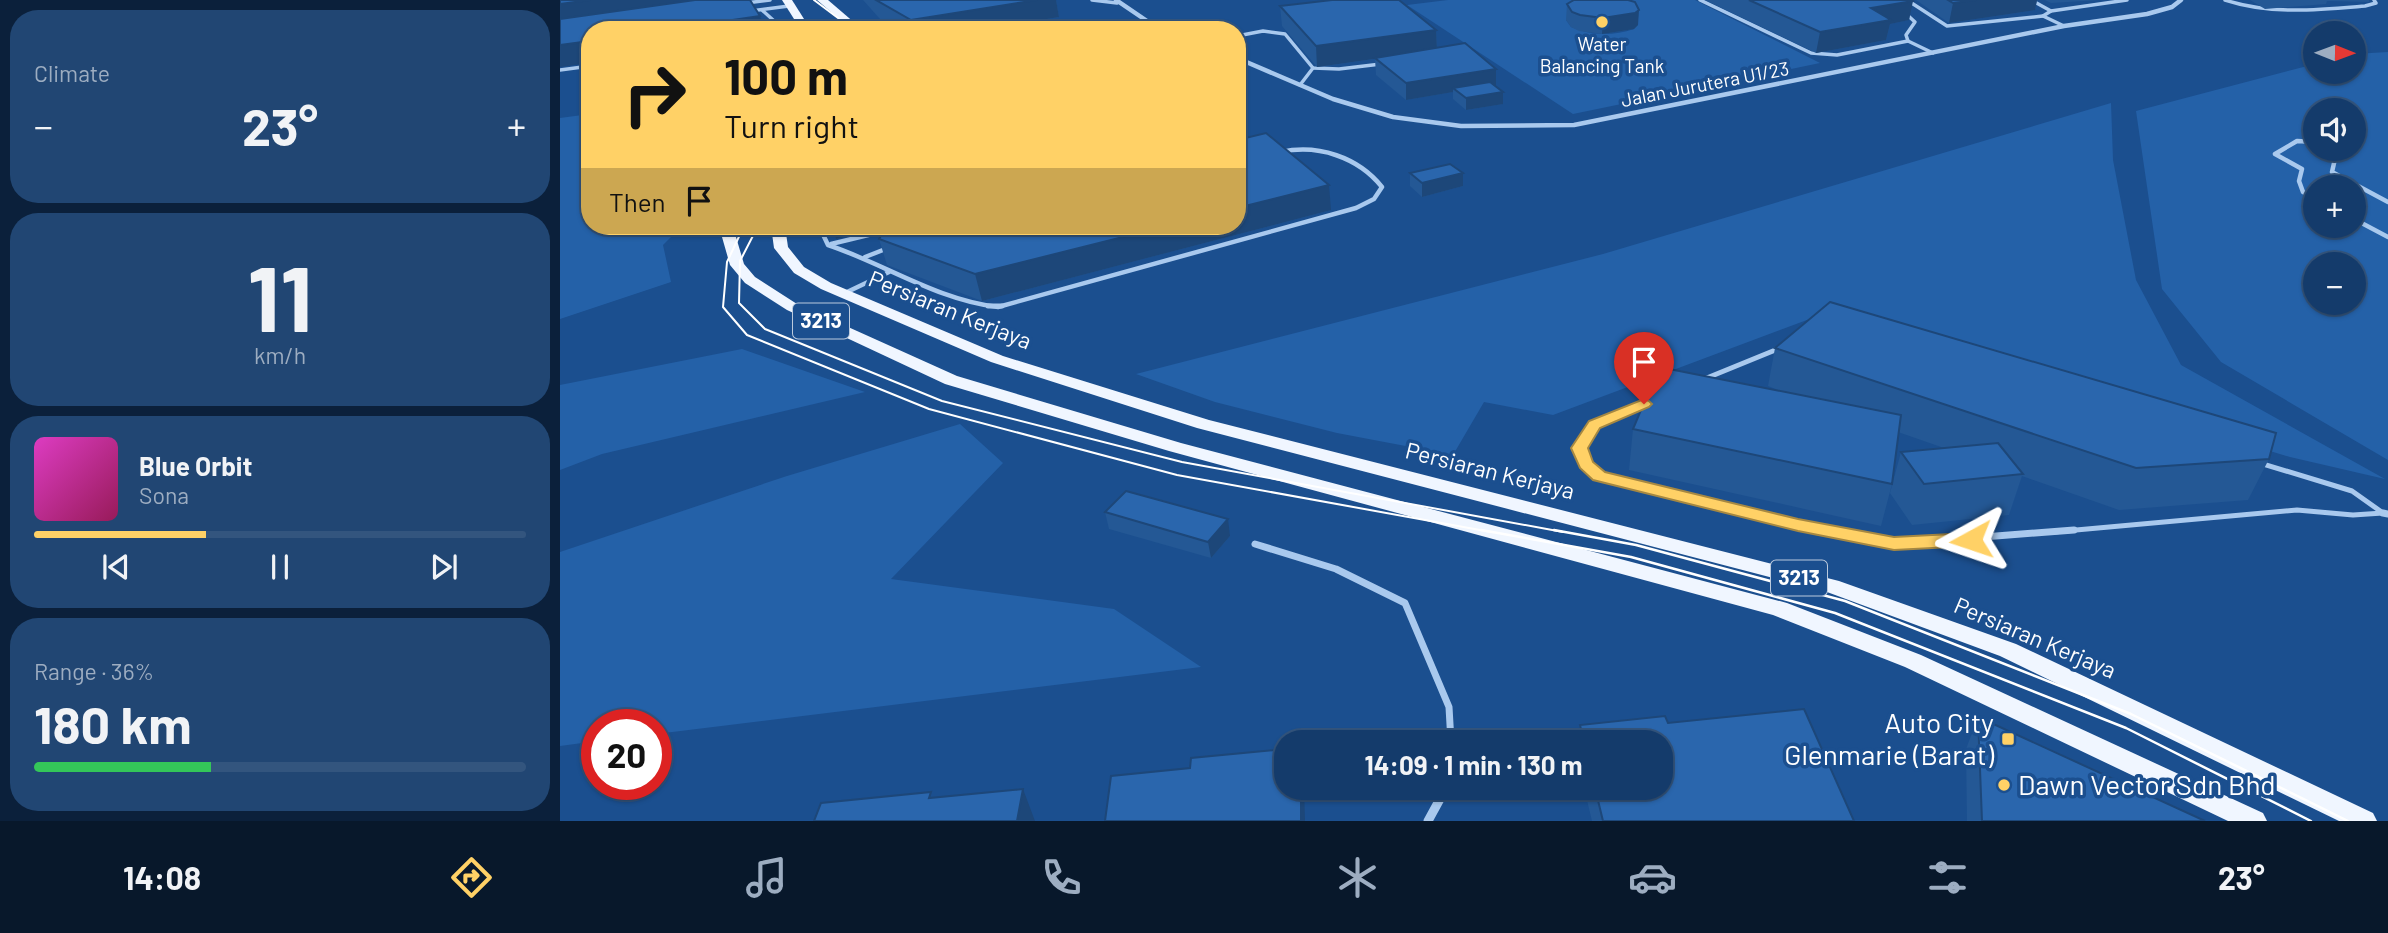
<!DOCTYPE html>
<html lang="en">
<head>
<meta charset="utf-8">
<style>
  body { margin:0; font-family:Barlow,sans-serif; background:#214673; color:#f1f3f6; height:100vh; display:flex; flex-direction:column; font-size:26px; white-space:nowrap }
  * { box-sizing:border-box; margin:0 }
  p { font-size:23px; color:#9dadc1 }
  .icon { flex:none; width:38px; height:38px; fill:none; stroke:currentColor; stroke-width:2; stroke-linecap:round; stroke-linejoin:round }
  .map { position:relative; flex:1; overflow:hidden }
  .drawer { display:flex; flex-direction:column; gap:10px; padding:10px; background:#0b203b; width:560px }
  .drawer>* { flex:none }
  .hud { position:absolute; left:21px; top:21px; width:665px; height:214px; border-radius:28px; box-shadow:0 2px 5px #0004,0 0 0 2px #33557e; background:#ffd166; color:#111; overflow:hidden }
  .needle { width:46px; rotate:91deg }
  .buttons { position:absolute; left:1743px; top:21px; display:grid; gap:14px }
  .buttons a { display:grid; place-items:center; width:63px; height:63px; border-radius:50%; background:#143b6b; box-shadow:0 2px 5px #0004,0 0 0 2px #33557e; font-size:35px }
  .speed { position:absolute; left:21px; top:709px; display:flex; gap:14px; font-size:35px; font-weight:700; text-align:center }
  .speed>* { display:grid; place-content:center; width:91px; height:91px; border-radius:50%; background:#143b6b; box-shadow:0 2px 5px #0004,0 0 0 2px #33557e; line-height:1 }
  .speed .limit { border:10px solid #d22; background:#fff; color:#111 }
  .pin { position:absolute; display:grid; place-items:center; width:60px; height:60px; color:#fff; margin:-72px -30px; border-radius:50% 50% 50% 0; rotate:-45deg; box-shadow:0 0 7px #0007 }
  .pin .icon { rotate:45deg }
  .me { position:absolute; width:77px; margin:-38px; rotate:265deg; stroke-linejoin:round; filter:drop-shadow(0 0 5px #0008) }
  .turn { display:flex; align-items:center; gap:24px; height:147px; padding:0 28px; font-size:32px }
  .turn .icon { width:91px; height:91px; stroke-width:2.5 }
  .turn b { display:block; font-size:49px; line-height:60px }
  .then { display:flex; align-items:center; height:66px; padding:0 28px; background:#0003; gap:14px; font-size:26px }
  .big { font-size:52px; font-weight:700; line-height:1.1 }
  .drawer .card { flex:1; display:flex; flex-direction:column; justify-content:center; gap:10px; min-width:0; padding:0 24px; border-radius:28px; background:#214673 }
  .drawer .dial { align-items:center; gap:0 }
  .dial b { font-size:91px; line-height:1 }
  .song { display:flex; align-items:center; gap:21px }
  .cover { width:84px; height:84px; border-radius:10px; background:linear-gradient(135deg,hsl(310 70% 55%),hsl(330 70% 35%)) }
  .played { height:7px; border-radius:4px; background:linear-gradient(90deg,#ffd166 35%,#33557e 35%) }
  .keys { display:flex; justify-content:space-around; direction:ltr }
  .heat { display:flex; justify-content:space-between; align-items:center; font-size:38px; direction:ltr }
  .charge { height:10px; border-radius:5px; background:linear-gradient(90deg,#34c759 36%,#33557e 0) }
  .trip { position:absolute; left:714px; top:730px; width:399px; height:70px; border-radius:28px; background:#143b6b; box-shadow:0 2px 5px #0004,0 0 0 2px #33557e; font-weight:700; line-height:70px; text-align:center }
  .tab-bar { display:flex; height:112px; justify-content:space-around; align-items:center; background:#08182b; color:#9dadc1 }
  .tab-bar .icon { width:49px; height:49px }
  .tab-bar .selected { color:#ffd166 }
  .tab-bar b { font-size:32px; color:#f1f3f6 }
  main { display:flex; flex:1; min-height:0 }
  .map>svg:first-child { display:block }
  .green { fill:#2461a8; fill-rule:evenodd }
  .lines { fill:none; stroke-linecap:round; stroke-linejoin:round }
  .lane-far3 { stroke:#a9c9ee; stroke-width:3.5 }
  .lane-far2 { stroke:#a9c9ee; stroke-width:4.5 }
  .lane-far1 { stroke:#a9c9ee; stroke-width:5 }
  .lane { stroke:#a9c9ee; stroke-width:7 }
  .street-far2 { stroke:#a9c9ee; stroke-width:4.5 }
  .street-far1 { stroke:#a9c9ee; stroke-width:7 }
  .street { stroke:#a9c9ee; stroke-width:9 }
  .primary { fill:#f0f6ff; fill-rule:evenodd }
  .tram-far1 { stroke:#fff; stroke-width:2 }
  .tram { stroke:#fff; stroke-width:2.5 }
  .wall { fill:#245895 }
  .shaded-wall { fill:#1d4779 }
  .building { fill:#2a66ad; stroke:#1d4779; stroke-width:2 }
  .route { fill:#ffd166; stroke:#a68842; stroke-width:2 }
  .poi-dot { fill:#ffd166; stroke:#1b4f8f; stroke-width:2.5 }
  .labels { text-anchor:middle; stroke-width:7; stroke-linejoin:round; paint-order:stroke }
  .far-poi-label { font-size:19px; fill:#fff; stroke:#1b4f8f }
  .far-street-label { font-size:19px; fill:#fff; stroke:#1b4f8f }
  .shield { fill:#1b4f8f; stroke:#bbcadd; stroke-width:2 }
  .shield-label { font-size:21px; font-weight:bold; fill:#fff }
  .street-label { font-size:23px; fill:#fff; stroke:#1b4f8f }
  .near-poi-label { font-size:28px; fill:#fff; stroke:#1b4f8f; text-anchor:end }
</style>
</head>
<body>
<main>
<section class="drawer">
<div class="card"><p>Climate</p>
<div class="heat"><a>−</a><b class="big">23°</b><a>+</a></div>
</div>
<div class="card dial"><b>11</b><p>km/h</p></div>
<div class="card">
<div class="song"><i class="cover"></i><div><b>Blue Orbit</b><p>Sona</p></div></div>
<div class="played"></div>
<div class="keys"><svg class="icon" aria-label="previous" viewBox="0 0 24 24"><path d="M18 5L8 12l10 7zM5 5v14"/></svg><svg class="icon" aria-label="pause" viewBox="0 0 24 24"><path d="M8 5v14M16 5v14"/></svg><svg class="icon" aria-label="next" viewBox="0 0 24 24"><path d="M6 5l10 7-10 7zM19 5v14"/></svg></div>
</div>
<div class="card"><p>Range · 36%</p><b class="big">180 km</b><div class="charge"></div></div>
</section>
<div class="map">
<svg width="1828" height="821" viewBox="0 0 1828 821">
  <rect width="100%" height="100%" fill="#1b4f8f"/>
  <g class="green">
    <path d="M888,0h247l125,63 -247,51 -166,-109zM1006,20l68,9c-21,7 -43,7 -63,-2z"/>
    <path d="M1828,52v408l-167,-98 -59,-73 -26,-178 179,-47v8h39v-18zM1755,110h39v39h-39zM1755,187h39v39h-39zM1755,264h39v39h-39z"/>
    <path d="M1551,103l2,57 23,120 45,85 204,114 -95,-22 -467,-143 -270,101 -69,-13 -31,53 -116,-22 -122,-31 -79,-28 467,-120z"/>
    <path d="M30,114v112h92l-19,19 8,37 -111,37v-201z"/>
    <path d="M182,349l123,43 -263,62 -42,16v-85z"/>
    <path d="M400,424l43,39 -112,116 223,30 87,58 -545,67v-10h-59v17l-37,5v-194l227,-76z"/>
  </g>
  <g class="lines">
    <g class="lane-far3">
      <path d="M532,0l25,3"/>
      <path d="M1140,0l111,53 26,2 71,-14"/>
      <path d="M1347,0l40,26 96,-10"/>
      <path d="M1471,0l20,11"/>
      <path d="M1665,0c46,15 92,10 140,6l11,-3 -2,-3"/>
      <path d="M186,3l24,-3"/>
      <path d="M202,10l22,20"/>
      <path d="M191,11l38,-5"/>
      <path d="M1344,12l11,10 -9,13 2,6 25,12"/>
      <path d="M1504,26l-21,-10 8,-5 76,-11"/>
      <path d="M677,36l26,-5 22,3 28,34 26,1 42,-5"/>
      <path d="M0,70l30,-4"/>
      <path d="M740,85l13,-17"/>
    </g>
    <g class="lane-far2">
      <path d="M1755,142l-18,-1 -22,13 27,15 -3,12 4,11 12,6"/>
      <path d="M1775,149l2,1 -5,22 56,30"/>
      <path d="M1794,219l34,18"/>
      <path d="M259,226l9,19c57,19 109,55 170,62l358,-99 18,-9 8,-12c-24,-30 -64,-43 -101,-35"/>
      <path d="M271,244l58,-14"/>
      <path d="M305,257l23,-9"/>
      <path d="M285,293l44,-21"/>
    </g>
    <g class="lane-far1">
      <path d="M428,306h14"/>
      <path d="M1272,532l-232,-56 -15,-12 -5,-16 14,-24 223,-91 11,-1 524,159 31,22 -30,2 -56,-5 -243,22"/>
    </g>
    <g class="lane">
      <path d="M1263,530l71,14 180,-14"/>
      <path d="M695,544l81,25 69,34 44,104 2,35"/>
    </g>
    <g class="street-far2">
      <path d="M556,0l31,21 21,9"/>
      <path d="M677,58l96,41 60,18 68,9 113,-1 490,-99 83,-12 25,-7 9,-7"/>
    </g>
    <path class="street-far1" d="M1823,513l5,1"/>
    <path class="street" d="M868,821l18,-33"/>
    <g class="primary">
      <path d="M222,0h10l19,30h-10z"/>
      <path d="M257,0h11l35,30h-11z"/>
      <path d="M167,226h14l-5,11 8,27 11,13 42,27 160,72 224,67 606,160 134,52 342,158 4,8h-39l-323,-154 -132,-52 -604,-164 -224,-67 -158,-74 -42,-27 -15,-18 -8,-28z"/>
      <path d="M211,226h14l3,21 16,20 27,16 172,73 206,64 630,161 177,63 357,169 4,8h-38l-339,-165 -173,-64 -630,-164 -206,-66 -170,-73 -27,-16 -20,-25z"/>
    </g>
    <g class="tram-far1">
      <path d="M254,0l40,30"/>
      <path d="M184,226l-17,36 -4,45 24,28 182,74 248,66 314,57"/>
      <path d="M198,226l-18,35 -1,42 26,26 177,72 240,61 381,70"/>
    </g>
    <g class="tram">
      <path d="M921,530l150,27 204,56 291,115 185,93"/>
      <path d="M994,530l82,15 209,56 286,113 217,107"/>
    </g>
  </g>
  <g class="wall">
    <path d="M303,0h193l3,17 -79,13h-81l-19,-11z"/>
    <path d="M1145,0h207l-3,20 -19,4 -4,16 -70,13z"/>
    <path d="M1356,0h121l-2,10 -86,13z"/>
    <path d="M1485,0h56l-50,3z"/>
    <path d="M1690,0h119v2l-42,-1 -1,3 -61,5z"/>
    <path d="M1007,4l71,21 -4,4 -32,5 -23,-3 -8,-4 -5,-7z"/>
    <path d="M720,6l156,24 1,18 59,21v17h-1l8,18 -37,6 -13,-11v-7l-47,8 -30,-25 -1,-16 -58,8 -35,-41z"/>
    <path d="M850,173h53v13l-41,11 -12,-11z"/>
    <path d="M771,210l-349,91 -95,-36 -8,-26 8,-12 -51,12 -5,-13h406z"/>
    <path d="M1215,348l494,111 -21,41 -129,10 -97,-34 -13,39 -97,10 -22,-32 11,-41 43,-4 -46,-16 -6,52 -11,42 -252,-56 4,-41 150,-37 -15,-6z"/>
    <path d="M545,512l125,24 -19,22 -102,-29z"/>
    <path d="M1418,717l227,104h-238l-1,-72z"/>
    <path d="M1108,723l186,98h-262l-8,-33h77v-46h-83l2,-17z"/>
  </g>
  <g class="shaded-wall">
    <path d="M30,0h133l-163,25v-21z"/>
    <path d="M477,0h19l3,17 -79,13h-66l-3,-10z"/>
    <path d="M1416,0h61l-2,10 -86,13 4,-20z"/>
    <path d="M1353,1l-4,19 -19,4 -4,16 -70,13 4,-21 51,-24z"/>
    <path d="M1079,10l-1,15 -4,4 -32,5 1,-16z"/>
    <path d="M200,16l5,14h-101z"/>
    <path d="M876,30l1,20 -120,17 -1,-21z"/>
    <path d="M30,41v22l-30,4v-22z"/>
    <path d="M936,69v17l-38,6 -5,-4v4l-47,8v-17z"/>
    <path d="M943,92v12l-37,6v-12z"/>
    <path d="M903,173v13l-41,11v-14z"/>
    <path d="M769,185l2,25 -349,91 -7,-27 192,-48h70v-18z"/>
    <path d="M272,226h59l-55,13z"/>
    <path d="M668,519l2,17 -19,22 -3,-16z"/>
    <path d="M741,788h3l1,33h-4z"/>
    <path d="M463,789l12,32h-18z"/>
  </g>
  <g class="building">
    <path d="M0,0h30l-30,4z"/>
    <path d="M135,0h55l10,16 -96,14h-74v11l-30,4v-26z"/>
    <path d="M316,0h161l-126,20z"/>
    <path d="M772,0h67l37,30 -120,16 -36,-40z"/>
    <path d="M1014,0h54l7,2 4,8 -4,3 -32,5 -23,-3 -8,-3 -5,-8z"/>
    <path d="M1189,0h163l1,1 -42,7 20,12 -71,12z"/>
    <path d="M1388,0h28l-23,3z"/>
    <path d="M905,43l31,26 -90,14 -31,-25z"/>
    <path d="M930,82l13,10 -37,6 -13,-10z"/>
    <path d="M706,133l63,52 -92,23v-68z"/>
    <path d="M890,164l13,9 -41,10 -12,-10z"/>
    <path d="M327,226h280l-192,48 -96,-35z"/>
    <path d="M1270,302l446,131 -7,26 -133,9 -361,-120z"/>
    <path d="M1099,367l242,48 -9,69 -259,-55z"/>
    <path d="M1438,443l25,31 -99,10 -23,-32z"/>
    <path d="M566,491l102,28 -20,23 -103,-30z"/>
    <path d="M1244,709l50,112h-251l-8,-33h66v-46h-77l-4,-17 85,-9 3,7z"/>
    <path d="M1418,717l227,104h-223z"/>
    <path d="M726,749v39h15v33h-196l6,-45 79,-8 1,-10z"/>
    <path d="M463,789l-6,32h-203l7,-18 110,-11 -2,6z"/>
  </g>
  <path class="route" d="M1084,399l5,2 3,3 -3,3 -49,21 -12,20 5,14 12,10 193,47 96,18 77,-4 6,2 3,5 -3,4 -6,2 -77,4 -96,-19 -205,-51 -13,-12 -9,-20 18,-27z"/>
  <g class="poi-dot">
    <circle cx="1042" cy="22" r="7"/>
    <rect x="1441" y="732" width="14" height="14" rx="3.5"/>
    <circle cx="1444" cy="785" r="7"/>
  </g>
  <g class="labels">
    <g class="far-poi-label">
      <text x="1042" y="51">Water<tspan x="1042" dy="22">Balancing Tank</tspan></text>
    </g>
    <g class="far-street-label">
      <text transform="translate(1145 84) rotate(-11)" y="7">Jalan Jurutera U1/23</text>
    </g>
    <g class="shield">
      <rect x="233" y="303.5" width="56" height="35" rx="5"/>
      <rect x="1211" y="560.5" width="56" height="35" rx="5"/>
    </g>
    <g class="shield-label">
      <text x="261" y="328">3213</text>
      <text x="1239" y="585">3213</text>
    </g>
    <g class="street-label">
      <text transform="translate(390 310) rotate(22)" y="8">Persiaran Kerjaya</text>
      <text transform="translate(930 471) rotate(14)" y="8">Persiaran Kerjaya</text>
      <text transform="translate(1475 638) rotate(23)" y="8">Persiaran Kerjaya</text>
    </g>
    <g class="near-poi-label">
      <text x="1434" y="733">Auto City<tspan x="1434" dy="32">Glenmarie (Barat)</tspan></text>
      <text x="1458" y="795" text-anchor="start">Dawn Vector Sdn Bhd</text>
    </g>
  </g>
</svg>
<div class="buttons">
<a><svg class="needle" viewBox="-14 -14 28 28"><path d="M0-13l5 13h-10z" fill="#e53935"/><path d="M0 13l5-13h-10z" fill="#9dadc1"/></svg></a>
<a><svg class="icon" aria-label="sound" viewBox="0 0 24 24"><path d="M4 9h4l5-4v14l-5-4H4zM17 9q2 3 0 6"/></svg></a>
<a>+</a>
<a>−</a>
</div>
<div class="speed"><div class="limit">20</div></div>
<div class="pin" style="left:1084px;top:404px;background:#d93025"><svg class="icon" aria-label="arrive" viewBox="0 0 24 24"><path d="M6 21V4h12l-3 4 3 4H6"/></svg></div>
<svg class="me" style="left:1411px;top:540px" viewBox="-20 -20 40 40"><path d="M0-17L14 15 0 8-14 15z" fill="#ffd166" stroke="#fff" stroke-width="4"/></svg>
<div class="trip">14:09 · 1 min · 130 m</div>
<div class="hud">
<div class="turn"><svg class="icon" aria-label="right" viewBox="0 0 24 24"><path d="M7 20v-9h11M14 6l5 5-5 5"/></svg><div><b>100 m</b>Turn right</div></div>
<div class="then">Then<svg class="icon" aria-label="arrive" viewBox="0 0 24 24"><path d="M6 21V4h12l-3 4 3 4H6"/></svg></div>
</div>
</div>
</main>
<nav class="tab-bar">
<b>14:08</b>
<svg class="icon selected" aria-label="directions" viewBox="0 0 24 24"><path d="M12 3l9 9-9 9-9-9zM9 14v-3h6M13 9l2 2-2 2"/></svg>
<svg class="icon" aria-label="music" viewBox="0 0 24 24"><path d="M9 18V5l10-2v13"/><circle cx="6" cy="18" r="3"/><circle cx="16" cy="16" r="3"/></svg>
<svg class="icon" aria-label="phone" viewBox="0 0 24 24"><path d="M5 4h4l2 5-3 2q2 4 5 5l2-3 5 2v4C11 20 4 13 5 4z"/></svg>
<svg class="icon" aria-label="climate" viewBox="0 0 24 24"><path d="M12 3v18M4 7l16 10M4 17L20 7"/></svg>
<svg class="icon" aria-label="car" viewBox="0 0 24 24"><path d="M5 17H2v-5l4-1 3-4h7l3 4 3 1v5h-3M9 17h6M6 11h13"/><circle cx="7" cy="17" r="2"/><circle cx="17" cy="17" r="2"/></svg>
<svg class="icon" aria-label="filters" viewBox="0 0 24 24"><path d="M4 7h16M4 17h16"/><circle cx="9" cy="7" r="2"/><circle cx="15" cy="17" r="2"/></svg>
<b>23°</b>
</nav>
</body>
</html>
